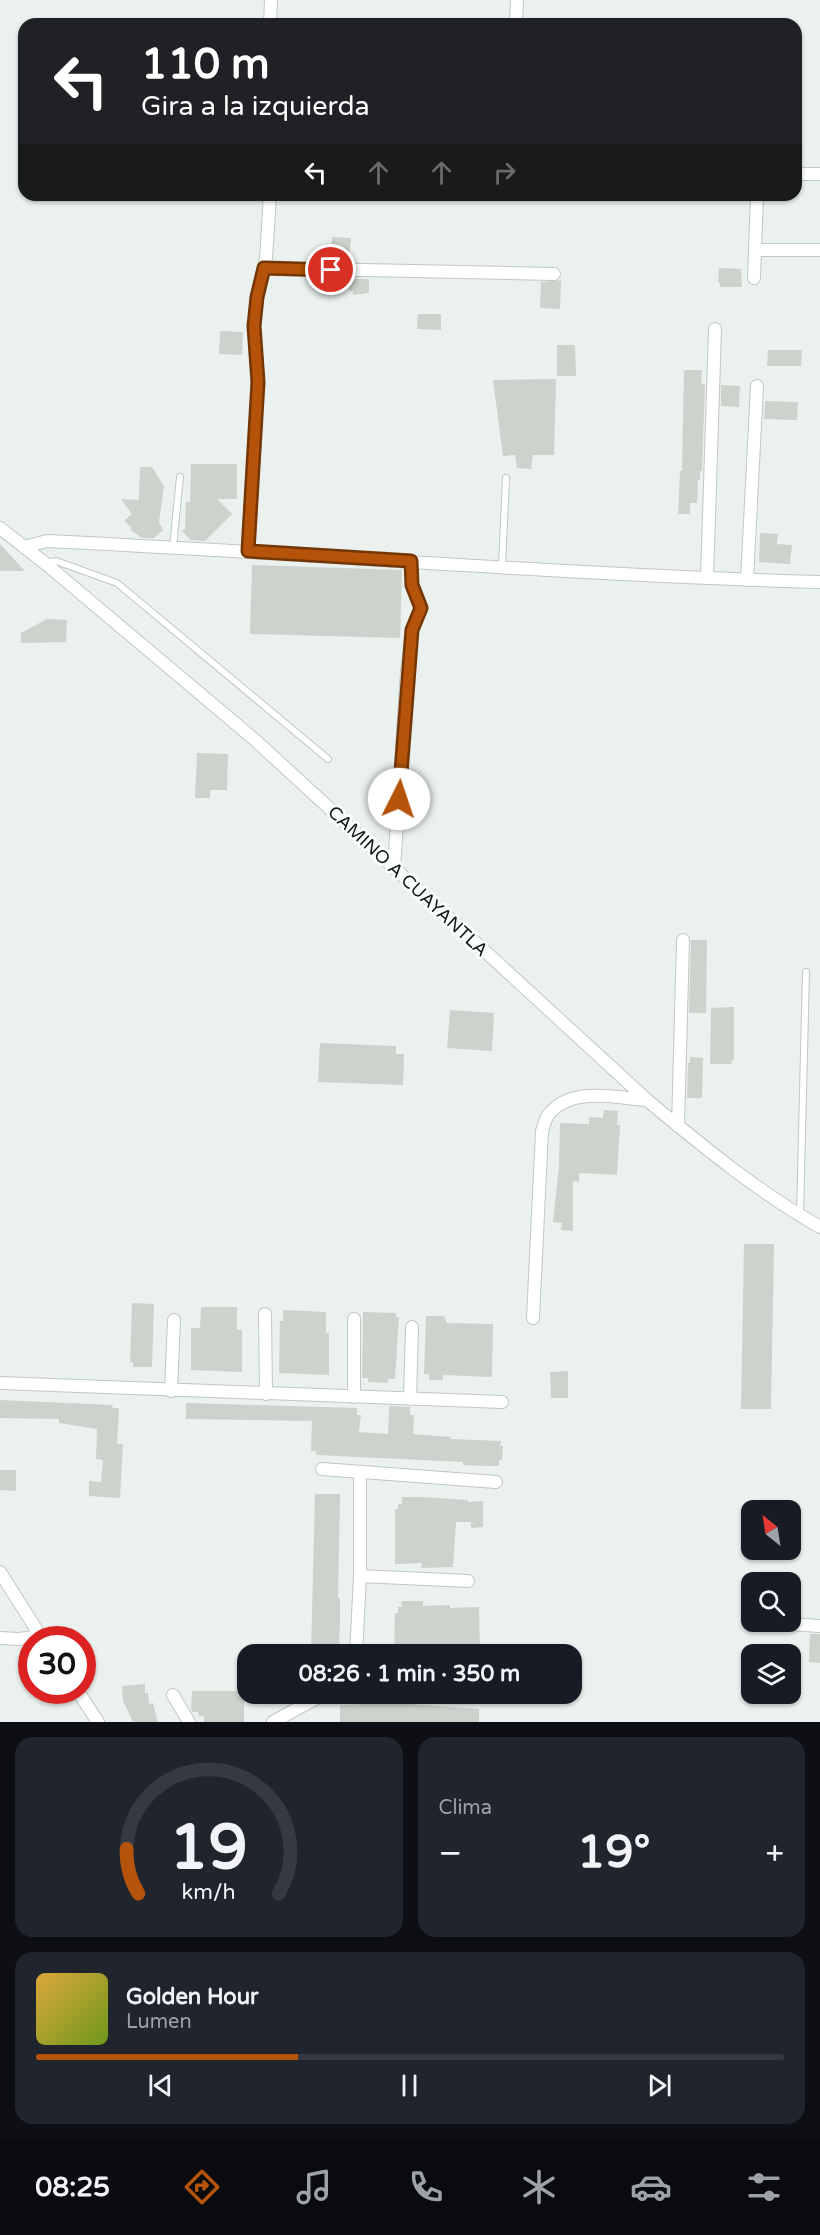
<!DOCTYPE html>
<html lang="es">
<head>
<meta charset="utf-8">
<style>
  body { margin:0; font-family:"Varela Round",sans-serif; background:#20242c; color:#f1f3f6; height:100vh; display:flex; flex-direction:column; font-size:22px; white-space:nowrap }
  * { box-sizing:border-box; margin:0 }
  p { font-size:20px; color:#9ea1a6 }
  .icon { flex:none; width:33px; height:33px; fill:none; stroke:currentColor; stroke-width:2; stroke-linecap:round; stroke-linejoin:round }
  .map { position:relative; height:1722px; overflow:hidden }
  .sheet { display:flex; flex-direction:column; gap:15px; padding:15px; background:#0d0f14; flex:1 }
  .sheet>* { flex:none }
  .guide { position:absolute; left:18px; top:18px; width:784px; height:183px; border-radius:18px; box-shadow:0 2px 4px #0004; background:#202124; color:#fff; overflow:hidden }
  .needle { width:39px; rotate:330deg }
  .fabs { position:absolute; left:741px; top:1500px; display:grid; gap:12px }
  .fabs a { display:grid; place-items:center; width:60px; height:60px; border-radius:12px; background:#171b24; box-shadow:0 2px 4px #0004; font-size:30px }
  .speed { position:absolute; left:18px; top:1626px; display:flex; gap:12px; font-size:30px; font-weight:700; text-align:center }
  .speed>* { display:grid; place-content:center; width:78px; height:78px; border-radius:50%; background:#171b24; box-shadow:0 2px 4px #0004; line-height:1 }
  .speed .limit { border:9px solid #d22; background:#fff; color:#111 }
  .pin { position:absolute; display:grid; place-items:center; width:51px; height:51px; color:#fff; margin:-26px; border:3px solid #fff; border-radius:50%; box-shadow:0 2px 6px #0007 }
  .me { position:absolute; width:66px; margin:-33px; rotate:4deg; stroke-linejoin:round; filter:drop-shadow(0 0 4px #0008) }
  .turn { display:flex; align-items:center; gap:21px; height:126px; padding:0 24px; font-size:27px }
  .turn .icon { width:78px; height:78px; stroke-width:2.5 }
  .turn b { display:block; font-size:42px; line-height:51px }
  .lanes { display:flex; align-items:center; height:57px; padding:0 24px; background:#0003; justify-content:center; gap:30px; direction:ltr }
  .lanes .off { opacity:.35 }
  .big { font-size:45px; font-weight:800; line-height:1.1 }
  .sheet .card { flex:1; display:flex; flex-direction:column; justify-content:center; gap:9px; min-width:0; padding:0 21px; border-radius:18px; background:#20242c }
  .sheet .dial { align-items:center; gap:0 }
  .dial svg { height:156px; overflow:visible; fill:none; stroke:#363941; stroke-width:7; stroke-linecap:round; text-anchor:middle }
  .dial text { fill:#f1f3f6; stroke:none }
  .song { display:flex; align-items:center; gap:18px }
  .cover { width:72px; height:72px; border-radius:9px; background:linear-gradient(135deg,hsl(40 70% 55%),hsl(80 70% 35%)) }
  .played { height:6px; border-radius:3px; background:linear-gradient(90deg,#b45309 35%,#363941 35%) }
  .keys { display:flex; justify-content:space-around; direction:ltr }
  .heat { display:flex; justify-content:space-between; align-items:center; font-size:33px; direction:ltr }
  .sheet .tiles { flex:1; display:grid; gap:15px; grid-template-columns:1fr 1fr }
  .card:last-child { grid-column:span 2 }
  .trip { position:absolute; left:237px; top:1644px; width:345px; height:60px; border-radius:18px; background:#171b24; box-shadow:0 2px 4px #0004; font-weight:800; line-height:60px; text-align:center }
  .menu { display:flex; height:96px; justify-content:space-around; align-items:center; background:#090b0e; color:#9ea1a6 }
  .menu .icon { width:42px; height:42px }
  .menu .selected { color:#b45309 }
  .menu b { font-size:27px; color:#f1f3f6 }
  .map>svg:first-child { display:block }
  .building { fill:#ced2cd }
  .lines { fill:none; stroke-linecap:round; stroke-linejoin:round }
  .lane-casing { stroke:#c0c7c5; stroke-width:8 }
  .street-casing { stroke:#c0c7c5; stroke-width:14 }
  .lane { stroke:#fff; stroke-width:6 }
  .street { stroke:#fff; stroke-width:12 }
  .route-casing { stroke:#753606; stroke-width:15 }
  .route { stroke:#b45309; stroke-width:10 }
  .labels { text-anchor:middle; stroke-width:6; stroke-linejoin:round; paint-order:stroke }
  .street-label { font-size:18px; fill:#131615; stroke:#f7fffc }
</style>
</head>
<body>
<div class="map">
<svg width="820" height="1722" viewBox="0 0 820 1722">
  <rect width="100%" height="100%" fill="#eaf1ef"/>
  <g class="building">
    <path d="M332,237l19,1 -2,24 -19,-1z"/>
    <path d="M719,268l22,1 1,18h-22v-4h-2z"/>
    <path d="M349,279h20v14l-16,2v-4h-4z"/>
    <path d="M561,280l-1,29 -20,-1 1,-26z"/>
    <path d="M418,314h23v16l-24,-1z"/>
    <path d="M220,331l23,1 -1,23 -23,-1z"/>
    <path d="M557,345h18l1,31h-19z"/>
    <path d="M768,350h34l-1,16h-34z"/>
    <path d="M684,370h18l-1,14h4l-3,87h-2v9h-2l-1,23h-7v11h-12l2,-43h2z"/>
    <path d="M556,379l-2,76h-21l-2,14 -14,-1 -2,-13 -12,1 -10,-76z"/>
    <path d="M721,385l19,1 -1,21 -18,-1z"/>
    <path d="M765,401l33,1 -1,18 -33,-1z"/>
    <path d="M191,464h46v35h-20l15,15 -27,27 -14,-1 -9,-9 3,-2 1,-27h4z"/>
    <path d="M140,467h12l12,19 -5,36 4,8 -9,8h-12l-11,-8v-3l-7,-6 8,-7 -11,-15 18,1z"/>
    <path d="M760,533l18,1 -1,10 15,1 -2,19 -31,-2z"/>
    <path d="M0,544l25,27h-25z"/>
    <path d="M252,565l150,5 -2,68 -150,-4z"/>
    <path d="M47,619l20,1 -1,22 -45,1v-10z"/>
    <path d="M197,753l31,1 -1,36h-17v8h-15z"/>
    <path d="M691,940h16l-1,73h-17z"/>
    <path d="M734,1007v53h-2v4h-22l1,-56z"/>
    <path d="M450,1010l44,3 -2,38 -45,-3z"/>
    <path d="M320,1043l76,3v8h8l-1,31 -85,-3z"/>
    <path d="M690,1057l13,1 -1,40h-15l1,-35h2z"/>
    <path d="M604,1110l14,1 -1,14h3l-3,50 -38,-2v9l-6,-1v50l-12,-1 1,-7 -9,-1 6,-57 1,-42 29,1v-7l14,1z"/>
    <path d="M744,1244h30l-3,165h-30z"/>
    <path d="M132,1303l22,1 -2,63h-19v-5h-3z"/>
    <path d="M201,1307h36v23h5v42l-51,-2v-42h9z"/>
    <path d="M283,1310l43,2v21h3v42l-50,-2 1,-52h3z"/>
    <path d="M363,1312l33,1v4h3l-4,62h-7v4l-20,-1v-4h-6z"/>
    <path d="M426,1316h18l3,7 46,1 -1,53 -49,-2v5h-14v-6h-5z"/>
    <path d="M568,1371v27h-17l-1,-26z"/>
    <path d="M0,1400l113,5 -1,3h7l-2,36h6l-3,54 -31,-2v-15l12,1 2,-22 -7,-1 1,-30 -38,-6v-4l-59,-1z"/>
    <path d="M186,1403l171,5v7h4l-2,17 29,2 1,-28 21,1v8h4l-1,19 37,3v2l51,2 -1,5h3l-1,14h-3v6h-13l-23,-1v-3l-147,-7v-4h-5l1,-30 -126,-2z"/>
    <path d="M0,1470h16v21l-16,-1z"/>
    <path d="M315,1494h25l-2,104h2v19l-1,35h-3v2h-25z"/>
    <path d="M402,1497h21l45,3v2l15,-1v26l-12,1v-6h-15l-3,45 -32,1 1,-5 -27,1v-55h3v-5h4z"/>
    <path d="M401,1601h22v5l27,-1v3l29,-1 1,47h-86l1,-41h3v-6h4z"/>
    <path d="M810,1634h10v29l-11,-1z"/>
    <path d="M145,1684v9h3l1,11 4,-1 5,19h-25l-10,-21 -1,-15z"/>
    <path d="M192,1691h52v31h-40v-6h-5l-1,-4h-5l-2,-2z"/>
    <path d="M395,1703l84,6v13h-139v-17z"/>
  </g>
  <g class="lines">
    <g class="lane-casing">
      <g id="lane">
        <path d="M173,547l7,-70"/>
        <path d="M46,563l10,-2 61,22 211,176"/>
        <path d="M502,566l4,-88"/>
        <path d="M800,1215l6,-243"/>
      </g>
    </g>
    <g class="street-casing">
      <g id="street">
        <path d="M516,22l1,-22"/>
        <path d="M270,24l1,-24"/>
        <path d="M796,174h24"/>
        <path d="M755,250h65"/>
        <path d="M264,268l290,6"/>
        <path d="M754,278l3,-83"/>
        <path d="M0,528l46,36 209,176 392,360c54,45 111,92 173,127"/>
        <path d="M24,547l23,-6c258,12 515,34 773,41"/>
        <path d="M248,551l10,-169 -4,-56 3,-29 9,-39 4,-63"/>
        <path d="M707,578l8,-249"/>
        <path d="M747,580l10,-194"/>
        <path d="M394,868l13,-196 5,-42 9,-22 -9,-23 -1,-24"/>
        <path d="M678,1126l5,-186"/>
        <path d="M265,1314l1,80"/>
        <path d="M533,1318l9,-187c2,-5 3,-13 7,-17 23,-28 67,-16 98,-14"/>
        <path d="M354,1319v78"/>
        <path d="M0,1383l502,19"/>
        <path d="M171,1391l3,-71"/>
        <path d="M410,1399l2,-72"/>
        <path d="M322,1469l174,13"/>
        <path d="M0,1572l43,68"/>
        <path d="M360,1576l108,5"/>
        <path d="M774,1623l46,3"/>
        <path d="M0,1638l19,1 22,-3"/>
        <path d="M356,1654l4,-78v-104"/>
        <path d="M77,1690l21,32"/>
        <path d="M173,1695l16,27"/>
        <path d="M273,1722l51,-28"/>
      </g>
    </g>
    <use href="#lane" class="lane"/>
    <use href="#street" class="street"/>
  </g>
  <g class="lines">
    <g class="route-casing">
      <path id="route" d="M331,270l-67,-2 -7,29 -3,29 4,56 -10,169 163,10 1,24 9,23 -9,22 -13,169"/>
    </g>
    <use href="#route" class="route"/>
  </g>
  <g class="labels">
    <g class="street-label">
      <text transform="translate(408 881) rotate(43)" y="6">CAMINO A CUAYANTLA</text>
    </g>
  </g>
</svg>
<div class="fabs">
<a><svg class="needle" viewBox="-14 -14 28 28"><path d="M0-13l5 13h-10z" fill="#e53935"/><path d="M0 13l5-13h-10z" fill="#9ea1a6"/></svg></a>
<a><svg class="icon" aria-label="search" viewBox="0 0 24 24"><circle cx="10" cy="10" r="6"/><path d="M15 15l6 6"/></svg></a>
<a><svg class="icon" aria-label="layers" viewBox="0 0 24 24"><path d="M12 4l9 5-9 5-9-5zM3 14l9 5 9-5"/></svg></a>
</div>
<div class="speed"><div class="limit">30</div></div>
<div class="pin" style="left:331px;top:270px;background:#d93025"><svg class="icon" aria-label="arrive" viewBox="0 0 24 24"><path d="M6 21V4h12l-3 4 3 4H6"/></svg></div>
<svg class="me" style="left:399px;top:799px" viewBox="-20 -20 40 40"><circle r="19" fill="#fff"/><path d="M0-13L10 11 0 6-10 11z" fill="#b45309"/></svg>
<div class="trip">08:26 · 1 min · 350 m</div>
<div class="guide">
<div class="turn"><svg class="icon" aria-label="left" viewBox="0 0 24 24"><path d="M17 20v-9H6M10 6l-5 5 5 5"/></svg><div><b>110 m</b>Gira a la izquierda</div></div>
<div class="lanes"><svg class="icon" aria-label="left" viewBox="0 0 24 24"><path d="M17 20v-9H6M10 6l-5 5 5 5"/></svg><svg class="icon off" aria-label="ahead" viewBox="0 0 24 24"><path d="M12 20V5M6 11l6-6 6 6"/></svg><svg class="icon off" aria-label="ahead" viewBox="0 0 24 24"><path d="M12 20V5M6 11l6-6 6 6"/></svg><svg class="icon off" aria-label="right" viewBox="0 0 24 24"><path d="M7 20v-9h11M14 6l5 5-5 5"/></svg></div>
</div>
</div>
<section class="sheet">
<div class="tiles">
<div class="card dial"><svg viewBox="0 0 100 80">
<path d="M14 69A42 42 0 1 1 86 69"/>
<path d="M14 69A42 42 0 0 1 8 46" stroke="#b45309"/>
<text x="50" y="56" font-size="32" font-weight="700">19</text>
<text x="50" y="72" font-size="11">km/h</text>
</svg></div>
<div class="card"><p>Clima</p>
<div class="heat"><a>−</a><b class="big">19°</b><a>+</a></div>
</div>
<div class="card">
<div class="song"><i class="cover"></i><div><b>Golden Hour</b><p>Lumen</p></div></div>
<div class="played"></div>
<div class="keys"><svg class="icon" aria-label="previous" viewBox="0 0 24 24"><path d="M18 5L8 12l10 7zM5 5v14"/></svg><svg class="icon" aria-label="pause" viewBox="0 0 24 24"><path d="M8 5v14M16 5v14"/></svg><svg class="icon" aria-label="next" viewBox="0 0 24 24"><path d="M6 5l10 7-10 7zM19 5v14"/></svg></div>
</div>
</div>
</section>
<nav class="menu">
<b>08:25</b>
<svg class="icon selected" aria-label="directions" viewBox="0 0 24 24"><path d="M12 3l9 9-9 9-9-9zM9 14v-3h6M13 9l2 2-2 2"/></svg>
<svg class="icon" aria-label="music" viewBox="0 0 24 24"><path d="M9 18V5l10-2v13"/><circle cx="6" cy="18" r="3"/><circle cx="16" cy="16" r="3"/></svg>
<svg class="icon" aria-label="phone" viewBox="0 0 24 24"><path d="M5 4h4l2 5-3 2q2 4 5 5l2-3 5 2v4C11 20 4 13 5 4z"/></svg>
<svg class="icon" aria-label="climate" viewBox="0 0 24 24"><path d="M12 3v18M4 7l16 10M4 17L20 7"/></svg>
<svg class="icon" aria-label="car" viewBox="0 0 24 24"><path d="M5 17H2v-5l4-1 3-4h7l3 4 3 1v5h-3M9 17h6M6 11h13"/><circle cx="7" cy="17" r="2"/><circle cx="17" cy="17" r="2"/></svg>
<svg class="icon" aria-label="filters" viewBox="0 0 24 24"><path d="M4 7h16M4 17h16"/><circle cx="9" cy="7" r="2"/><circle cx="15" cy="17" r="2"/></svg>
</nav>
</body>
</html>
